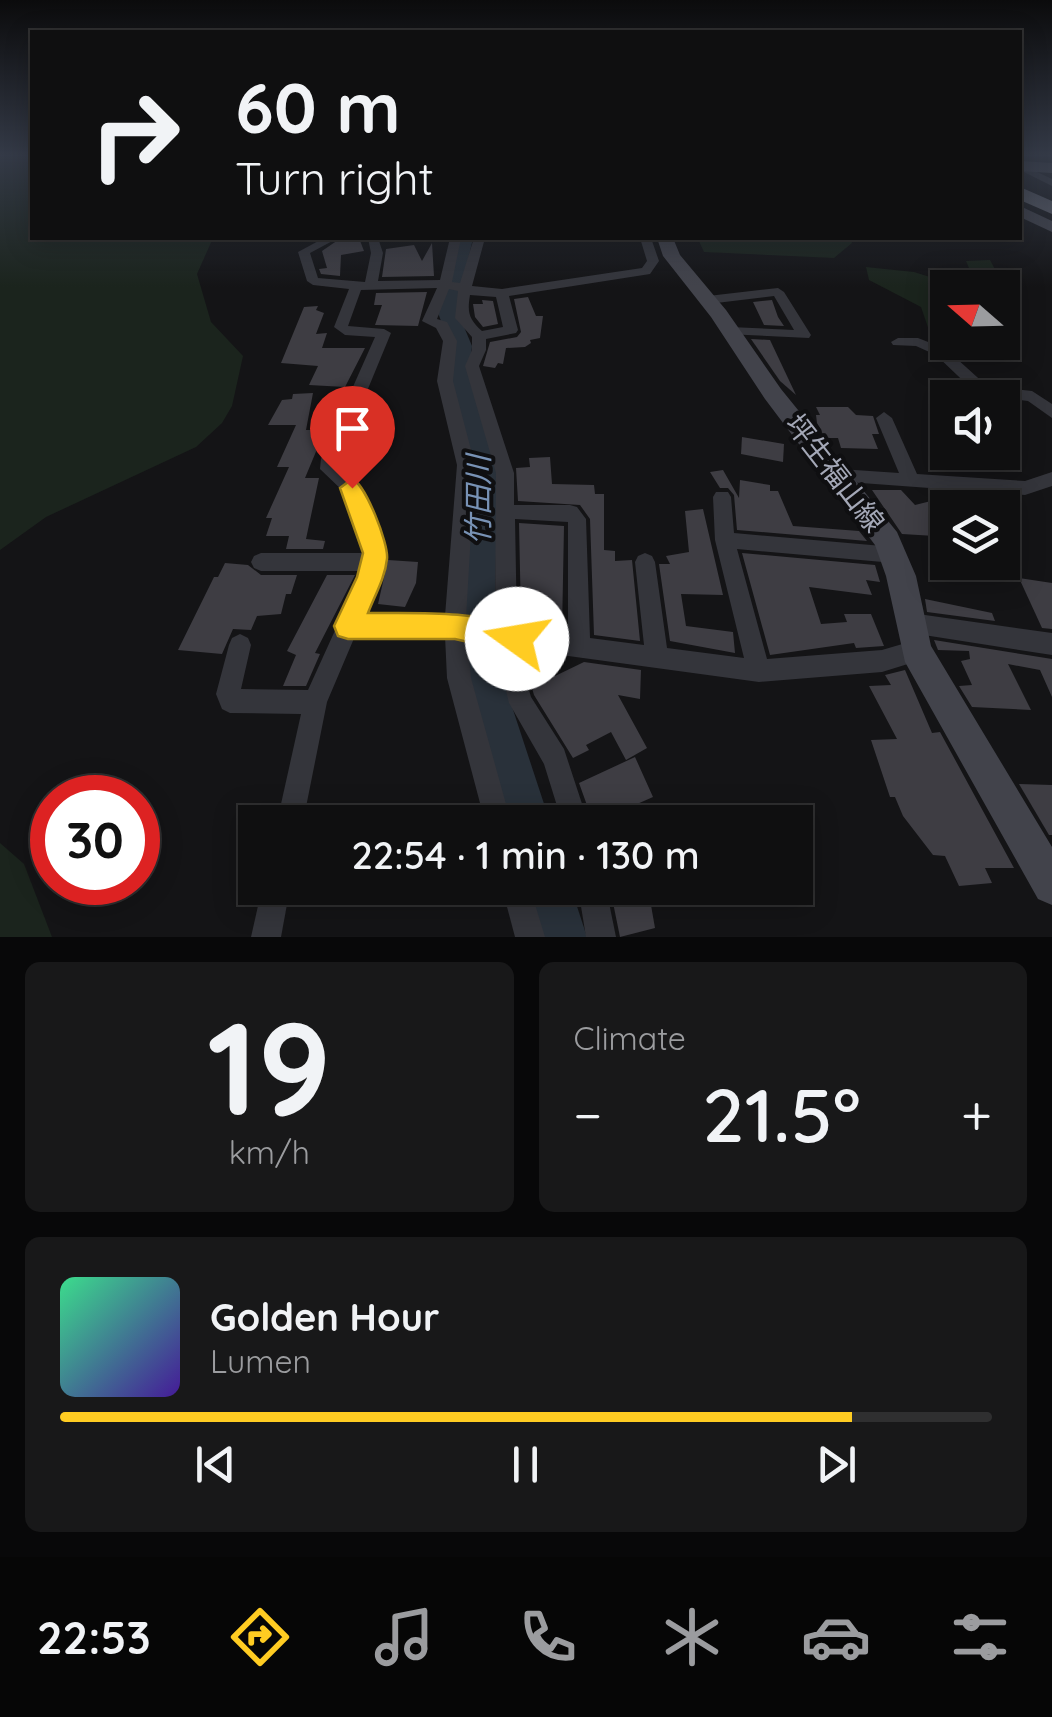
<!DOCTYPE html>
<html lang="en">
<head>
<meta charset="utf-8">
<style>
  body { margin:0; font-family:Quicksand,"Noto Sans JP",sans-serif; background:#181819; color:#f1f3f6; height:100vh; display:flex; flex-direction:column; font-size:38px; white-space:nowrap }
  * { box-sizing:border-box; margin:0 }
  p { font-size:32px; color:#9b9c9f }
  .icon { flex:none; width:55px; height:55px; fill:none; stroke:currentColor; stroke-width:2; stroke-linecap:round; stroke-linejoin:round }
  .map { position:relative; height:937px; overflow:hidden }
  .details { display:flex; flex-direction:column; gap:25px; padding:25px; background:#080809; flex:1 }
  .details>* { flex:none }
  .guide { position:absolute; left:30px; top:30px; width:992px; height:210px; border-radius:0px; box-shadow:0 5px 25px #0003,0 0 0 2px #2f2f30; background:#0f0f10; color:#f1f3f6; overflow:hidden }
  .needle { width:65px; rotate:290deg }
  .fabs { position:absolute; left:930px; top:270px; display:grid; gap:20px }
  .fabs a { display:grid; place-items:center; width:90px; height:90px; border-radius:0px; background:#0f0f10; box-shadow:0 5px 25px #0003,0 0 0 2px #2f2f30; font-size:50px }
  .speed { position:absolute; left:30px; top:775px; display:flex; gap:20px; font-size:50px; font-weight:700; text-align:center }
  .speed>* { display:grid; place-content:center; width:130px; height:130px; border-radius:50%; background:#0f0f10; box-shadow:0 5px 25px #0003,0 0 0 2px #2f2f30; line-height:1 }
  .speed .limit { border:15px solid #d22; background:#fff; color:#111 }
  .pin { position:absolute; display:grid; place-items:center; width:85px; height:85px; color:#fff; margin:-102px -42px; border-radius:50% 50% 50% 0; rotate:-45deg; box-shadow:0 0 10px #0007 }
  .pin .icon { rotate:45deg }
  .me { position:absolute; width:110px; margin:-55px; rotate:283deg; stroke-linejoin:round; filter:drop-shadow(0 0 8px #0008) }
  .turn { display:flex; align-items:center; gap:35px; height:210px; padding:0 40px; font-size:45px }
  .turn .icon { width:130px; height:130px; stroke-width:2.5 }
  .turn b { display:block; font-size:70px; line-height:85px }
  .big { font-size:75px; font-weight:600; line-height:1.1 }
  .details .widget { flex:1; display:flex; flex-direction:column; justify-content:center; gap:15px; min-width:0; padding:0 35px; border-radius:15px; background:#181819 }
  .details .dial { align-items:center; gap:0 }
  .dial b { font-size:130px; line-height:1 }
  .song { display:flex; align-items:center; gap:30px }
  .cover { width:120px; height:120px; border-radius:15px; background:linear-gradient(135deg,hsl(150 70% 55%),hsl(260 70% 35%)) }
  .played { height:10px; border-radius:5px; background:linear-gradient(90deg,#fc2 85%,#2f2f30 85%) }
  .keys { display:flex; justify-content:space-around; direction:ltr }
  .heat { display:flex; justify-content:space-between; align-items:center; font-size:55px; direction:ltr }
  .details .tiles { flex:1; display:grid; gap:25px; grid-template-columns:1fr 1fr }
  .widget:last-child { grid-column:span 2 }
  .trip { position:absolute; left:238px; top:805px; width:575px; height:100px; border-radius:0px; background:#0f0f10; box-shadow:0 5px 25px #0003,0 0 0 2px #2f2f30; font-weight:600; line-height:100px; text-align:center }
  .menu { display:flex; height:160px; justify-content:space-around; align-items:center; background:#060606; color:#9b9c9f }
  .menu .icon { width:70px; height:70px }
  .menu .selected { color:#fc2 }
  .menu b { font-size:45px; color:#f1f3f6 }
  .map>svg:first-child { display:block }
  .green { fill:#1b241d }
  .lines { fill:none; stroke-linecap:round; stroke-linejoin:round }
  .river { fill:#29313a; fill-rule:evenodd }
  .building { fill:#3e3d43 }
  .street { fill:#34353b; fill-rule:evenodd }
  .secondary { fill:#42434b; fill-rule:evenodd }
  .primary { fill:#50515a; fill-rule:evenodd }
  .highway { fill:#60626c; fill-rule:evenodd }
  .route { fill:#fc2; stroke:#a68516; stroke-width:2.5 }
  .labels { text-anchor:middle; stroke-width:8; stroke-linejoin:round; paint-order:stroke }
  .street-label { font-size:28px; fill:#a4a8b7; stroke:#0f0f11 }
  .water-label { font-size:30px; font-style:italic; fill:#7892b5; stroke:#0f0f11 }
</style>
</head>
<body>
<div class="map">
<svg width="1052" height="937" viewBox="0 0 1052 937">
  <rect width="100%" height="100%" fill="#141416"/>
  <g class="green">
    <path d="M0,156h32v82h181l-16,36 14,48 32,34 -11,50 -10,17 -26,24 -150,70 -46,33z"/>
    <path d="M850,238l2,5 -18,15 -130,-6 -6,-13z"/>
    <path d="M990,260c11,20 24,49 13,71l-1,-43h-54l-1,52 -15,-1 -11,-32 -52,-27 -3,-13 48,5 45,14 15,-6 -8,-19z"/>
    <path d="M0,843l24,21 28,73h-52z"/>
  </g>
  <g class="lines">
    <g class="river">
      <path d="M455,238h18l-16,72 15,36 -2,24 28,87 -4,195 56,170h-42l-50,-170 12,-195 -24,-87 4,-24 -13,-36z"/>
      <path d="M527,888h44l16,49h-46z"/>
    </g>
  </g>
  <g class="building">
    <path d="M341,238h18l5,13 -23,4 -1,21 -19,-2 -2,-5 8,-1 -5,-17z"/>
    <path d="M432,243l2,33 -52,1 4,-28 28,-4 8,16z"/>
    <path d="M427,292l-9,34 -43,-1 7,-20h-8l2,-12z"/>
    <path d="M528,297l8,19h7l-3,22 -10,2 1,3 -6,4 -19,1 -3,16 -5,-1 -3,5 -12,-2 7,-24 27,-5 4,-5 -7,-33z"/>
    <path d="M482,300l11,1 5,23 -15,3 -8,-10 -2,-13h10z"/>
    <path d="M772,300l6,17 6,9 -20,-1 -11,-23z"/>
    <path d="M318,306l-2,4 8,3 -8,21 11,-1 -5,15h43l-20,39 -36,-2 9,-19 -37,-3 23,-56z"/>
    <path d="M751,339l19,1 26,55 -16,-14z"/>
    <path d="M313,393l-7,37h19l-20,48h14l-13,61 19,2 -2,8h-37l3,-13h-23l6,-18h-6l23,-51h-12l19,-42h-28l14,-25 10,-1 1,-5z"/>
    <path d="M816,407h32l8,8 17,1 6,18h-7l6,15 -37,-1 -3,-10h-13l-8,-15 -1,-8h4z"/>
    <path d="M742,437l42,7 -1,18 -42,-8z"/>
    <path d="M550,457l2,27 42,1 1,9h9v56l11,1v10l17,-1 8,81 -46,-6 -4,-116 -10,-14 -62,-4 -2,-33 14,-1 -1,-9z"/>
    <path d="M723,470l16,28 1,-18 30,5v6h8l15,35 66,5 8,10 -130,-11 -3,-35 -6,-7h-8l-10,-16z"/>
    <path d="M872,490h29l14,15 40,-10 12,13h-19v19l-15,4 2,5 -33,-2z"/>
    <path d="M703,509l20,86 -42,-1 5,32 47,6 2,21 -65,-12 -11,-77h11l-4,-8 23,-4 -4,-41z"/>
    <path d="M519,523l45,3 -2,105 -21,-3 1,-9 -21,-1z"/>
    <path d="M742,553l133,12 5,17 -14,-2 6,15 -63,-8 12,37 26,-2 -3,-8h27l13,32 -28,2 -2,-5 -84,12z"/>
    <path d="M388,560l30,2 -2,21 -11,24 -27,-3z"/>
    <path d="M225,563l23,2 13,10h36l-6,19h-5l-5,20 -24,2 -6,14 -18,-1 -11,25 -44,-4 36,-73h4z"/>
    <path d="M327,575h28l-40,78 5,1 -14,32h-23l13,-31 -9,-4z"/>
    <path d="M1019,578l33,5v46l-10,-1z"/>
    <path d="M925,599l67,14 3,8 -68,-9z"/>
    <path d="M934,640l118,19v38l-12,-27 -32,-6 23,46 -59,-3 -13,-21 13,-1 -11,-24 9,-2 -1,-8 -31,-1z"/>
    <path d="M522,654l24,3 9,19 29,-14 57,8 -1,29 -22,-4 29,53 -21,12 -15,-28 -25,13 3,5 -16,8 -39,-63z"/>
    <path d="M905,670l27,63 8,-1 74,136h-29l7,15 -33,3 -14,-30 -12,-1 -30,-39 -8,-19h-5l-19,-57 26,-1 -28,-53 22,-1 -6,-10z"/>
    <path d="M635,757l18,40 -25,11 6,11 -6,3h-35l-14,-39z"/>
    <path d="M1019,784l33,1v50h-3z"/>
    <path d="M610,888h38l7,40 -35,9z"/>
  </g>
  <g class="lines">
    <g class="street">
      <path d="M1020,164l32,15v7l-32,-16z"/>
      <path d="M324,238h14l-28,15 8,25 47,4 6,-29 -3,-15h10l5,15 -5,28 62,-1 10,-42h11l-9,44 8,1 14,-45h11l-13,48 30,3 140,-21 5,-7 -7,-23h11l8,23 -9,13 -141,22 9,34 -2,3 -30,6v11l-7,16 35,107v32h56l7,2 9,12 4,119 54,7 -9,-83 3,-6 7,-3 7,3 3,6 12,86 77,10 -29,-118 -2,-43 3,-5h12l3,5 3,36 160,14 7,2 3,6 -3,6 -7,2 -157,-14 30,110 115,-9 34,-10 8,3 3,8 -3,8 -42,13 -123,10 -242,-33 14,48 33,52 24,73h-26l-18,-58 -35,-61 -14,-58 -28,-6 4,39 40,144h-26l-38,-144 -2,-42h-90l-28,66 -24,120h-26l24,-108 -71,-1 -8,-4 -6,-15 13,-49 3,-7 8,-4 8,4 3,7 -10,44 67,1 54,-119h-101l-7,-3 -3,-6 3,-6 7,-3h105l-22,-61 -24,-23 1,-10 54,-122 -30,-2 -11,-8 15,-38 -36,-4 -6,-4 -9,-29zM437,288l-15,33 14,7 7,13 -6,40 20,84 -12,151h-82l17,-39 6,-24 -28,-70 -20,-16 1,-8 52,-126 -7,-4 -36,-3 13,-36zM449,289l9,2 -3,27 17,19v13l-7,16 31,107 -1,151 -29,-6 9,-153 -22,-84 4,-40 -10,-19 -10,-3zM470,295l26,2 7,30 -21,4c-13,-12 -15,-18 -12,-36zM515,519l53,3v113l-51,-6z"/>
      <path d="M778,288l6,4 27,43 -2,3 -84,-4v-6l5,-1 64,3 -20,-34 -66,8 -7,-4 7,-4z"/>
      <path d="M898,338h20l28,11 41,37 45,5 20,13v14l-24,-17 -50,-6 -42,-40 -20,-9 -23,-1 -2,-3z"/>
      <path d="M884,412l8,6 25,56 108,7 27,-9v14l-27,9 -191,-14 -3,-5 3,-5 6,-2 59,4 -23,-55z"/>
      <path d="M911,613l141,20v22l-141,-22 -8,-3 -3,-7 3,-7z"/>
      <path d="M262,888h28l-9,49h-30z"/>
      <path d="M502,888h28l15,49h-30z"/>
      <path d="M578,888h28l10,49h-30z"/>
    </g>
    <g class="secondary">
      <path d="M1020,206l32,15v11l-32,-15z"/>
      <path d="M657,238h16l7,17 46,55 55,79 116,143 19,44 15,70 121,201v58l-14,-6 -133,-237 -19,-86 -11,-31 -110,-146 -54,-82 -48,-61z"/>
    </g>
    <path class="primary" d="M1020,161l32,2v10l-32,-2z"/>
    <path class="highway" d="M1020,187l32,14v13l-32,-14z"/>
  </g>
  <linearGradient id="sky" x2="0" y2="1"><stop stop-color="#0b0b0c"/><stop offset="0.54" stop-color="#343a47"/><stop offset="1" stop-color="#343a47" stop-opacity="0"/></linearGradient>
  <rect width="1052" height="287" fill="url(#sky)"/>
  <path class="route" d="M352,479c13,4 37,65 35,80 -2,19 -12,36 -19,54 53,0 108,-3 159,17l4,9 -4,10 -10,4 -62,-14h-107l-10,-3 -4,-10 23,-49 6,-24 -23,-65z"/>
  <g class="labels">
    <g class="street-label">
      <text transform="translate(835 473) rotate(52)" y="10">坪生福山線</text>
    </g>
    <g class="water-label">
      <text transform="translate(479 500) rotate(-90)" y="10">竹田川</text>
    </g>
  </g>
</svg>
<div class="fabs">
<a><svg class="needle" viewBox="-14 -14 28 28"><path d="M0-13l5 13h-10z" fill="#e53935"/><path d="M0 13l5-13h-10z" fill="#9b9c9f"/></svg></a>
<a><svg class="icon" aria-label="sound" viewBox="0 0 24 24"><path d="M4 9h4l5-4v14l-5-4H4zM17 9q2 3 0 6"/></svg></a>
<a><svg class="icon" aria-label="layers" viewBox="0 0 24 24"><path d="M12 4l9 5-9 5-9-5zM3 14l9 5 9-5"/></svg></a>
</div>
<div class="speed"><div class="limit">30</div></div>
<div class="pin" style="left:352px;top:488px;background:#d93025"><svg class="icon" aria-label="arrive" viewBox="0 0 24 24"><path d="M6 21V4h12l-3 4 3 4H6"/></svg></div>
<svg class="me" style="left:517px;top:639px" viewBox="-20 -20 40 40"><circle r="19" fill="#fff"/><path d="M0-13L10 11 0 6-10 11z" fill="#fc2"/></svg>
<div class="trip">22:54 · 1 min · 130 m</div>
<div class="guide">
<div class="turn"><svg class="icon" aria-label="right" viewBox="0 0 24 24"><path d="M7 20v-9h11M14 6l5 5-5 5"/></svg><div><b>60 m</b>Turn right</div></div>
</div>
</div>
<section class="details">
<div class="tiles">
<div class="widget dial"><b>19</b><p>km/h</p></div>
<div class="widget"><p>Climate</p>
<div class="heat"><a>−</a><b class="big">21.5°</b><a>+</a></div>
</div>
<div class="widget">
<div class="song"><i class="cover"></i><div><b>Golden Hour</b><p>Lumen</p></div></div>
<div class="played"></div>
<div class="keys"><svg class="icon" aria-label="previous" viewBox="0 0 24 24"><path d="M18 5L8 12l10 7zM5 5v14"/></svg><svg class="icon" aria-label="pause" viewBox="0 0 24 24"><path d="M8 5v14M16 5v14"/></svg><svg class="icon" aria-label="next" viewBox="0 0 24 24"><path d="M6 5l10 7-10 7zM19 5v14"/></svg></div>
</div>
</div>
</section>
<nav class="menu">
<b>22:53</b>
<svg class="icon selected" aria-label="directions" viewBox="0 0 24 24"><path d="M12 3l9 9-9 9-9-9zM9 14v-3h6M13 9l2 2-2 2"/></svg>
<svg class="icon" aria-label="music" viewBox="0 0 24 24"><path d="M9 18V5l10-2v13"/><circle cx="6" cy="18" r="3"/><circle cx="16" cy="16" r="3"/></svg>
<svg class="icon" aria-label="phone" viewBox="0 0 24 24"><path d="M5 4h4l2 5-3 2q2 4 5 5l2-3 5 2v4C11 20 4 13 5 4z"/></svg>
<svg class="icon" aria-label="climate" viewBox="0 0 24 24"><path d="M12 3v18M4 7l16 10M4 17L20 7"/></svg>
<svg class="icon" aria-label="car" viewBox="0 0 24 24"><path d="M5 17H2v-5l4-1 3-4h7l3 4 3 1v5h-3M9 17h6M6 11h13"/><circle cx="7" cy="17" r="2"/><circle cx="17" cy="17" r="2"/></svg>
<svg class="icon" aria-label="filters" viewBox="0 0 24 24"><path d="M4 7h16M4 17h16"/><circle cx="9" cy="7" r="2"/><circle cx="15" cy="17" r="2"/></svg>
</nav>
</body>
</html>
